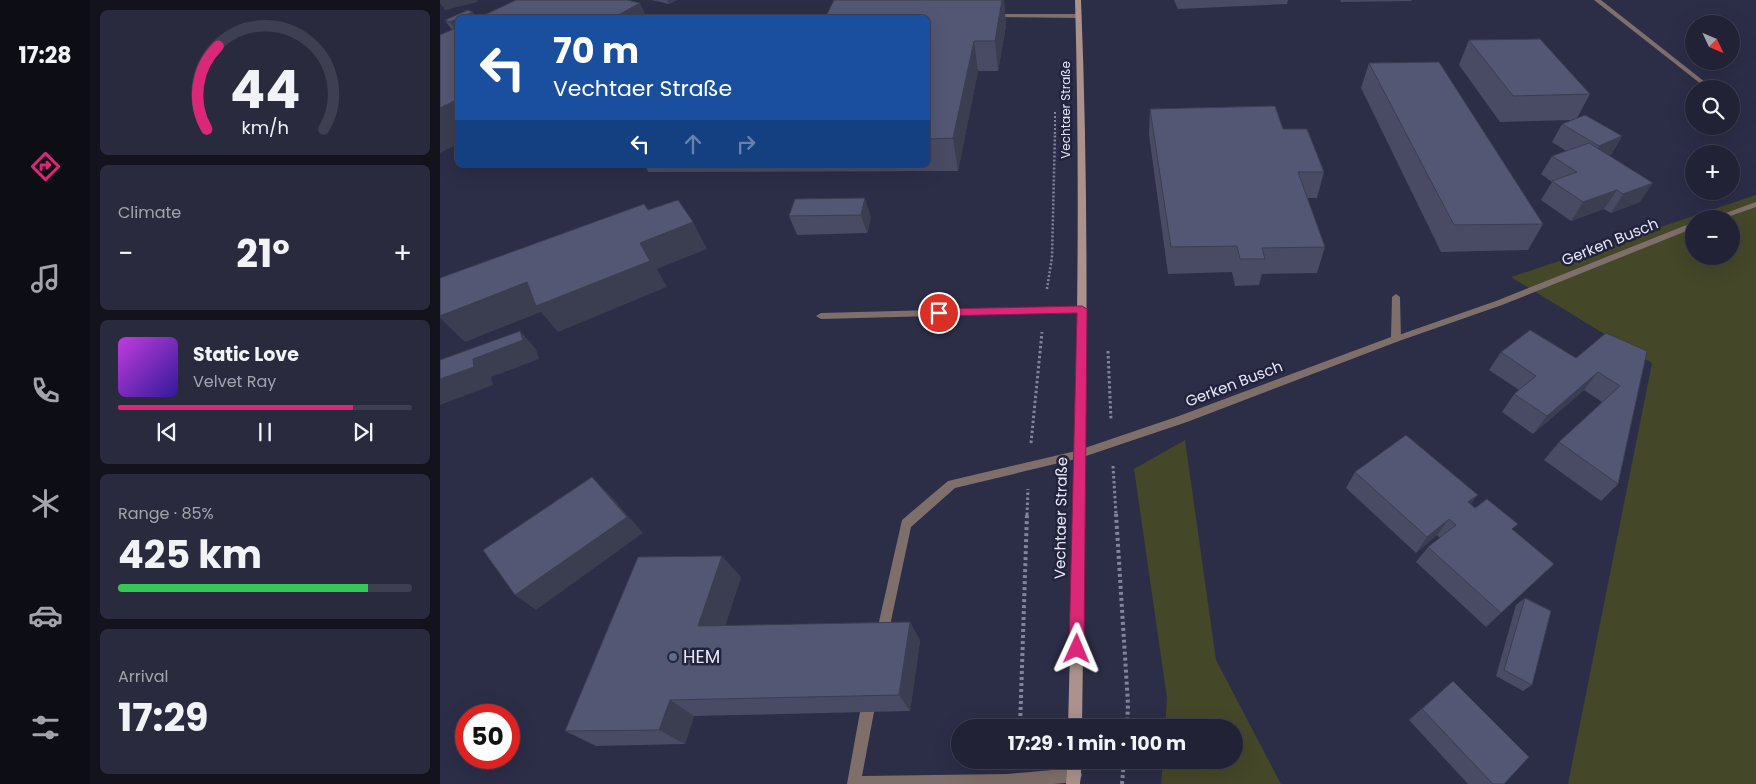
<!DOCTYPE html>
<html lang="en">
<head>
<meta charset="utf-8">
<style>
  body { margin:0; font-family:Poppins,sans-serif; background:#292a3d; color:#f1f3f6; height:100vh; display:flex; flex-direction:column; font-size:19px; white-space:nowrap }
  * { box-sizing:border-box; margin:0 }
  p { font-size:16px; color:#a2a4ad }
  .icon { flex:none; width:28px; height:28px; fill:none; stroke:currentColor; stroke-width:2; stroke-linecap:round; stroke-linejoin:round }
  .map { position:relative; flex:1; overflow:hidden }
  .drawer { display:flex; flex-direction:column; gap:10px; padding:10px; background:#12131d; width:350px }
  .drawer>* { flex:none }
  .hud { position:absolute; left:15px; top:15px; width:475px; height:152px; border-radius:8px; box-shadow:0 5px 20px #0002,0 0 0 1px #3e3f50; background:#1a4fa0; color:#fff; overflow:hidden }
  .needle { width:32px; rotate:134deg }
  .fabs { position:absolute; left:1245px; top:15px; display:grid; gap:10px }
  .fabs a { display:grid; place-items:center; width:55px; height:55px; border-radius:50%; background:#212235; box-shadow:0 5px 20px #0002,0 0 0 1px #3e3f50; font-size:25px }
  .speed { position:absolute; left:15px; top:704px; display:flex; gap:10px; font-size:25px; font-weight:700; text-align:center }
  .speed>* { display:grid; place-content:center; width:65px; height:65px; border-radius:50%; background:#212235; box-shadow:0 5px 20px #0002,0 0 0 1px #3e3f50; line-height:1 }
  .speed .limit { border:8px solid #d22; background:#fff; color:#111 }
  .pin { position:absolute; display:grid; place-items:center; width:42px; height:42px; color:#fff; margin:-21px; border:2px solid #fff; border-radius:50%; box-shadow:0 1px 5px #0007 }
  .me { position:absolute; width:55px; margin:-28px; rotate:1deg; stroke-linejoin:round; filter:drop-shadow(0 0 4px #0008) }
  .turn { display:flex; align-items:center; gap:18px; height:105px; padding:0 15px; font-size:22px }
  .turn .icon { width:65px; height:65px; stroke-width:2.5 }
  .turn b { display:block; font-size:35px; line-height:42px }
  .lanes { display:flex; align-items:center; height:48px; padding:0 15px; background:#0003; justify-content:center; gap:25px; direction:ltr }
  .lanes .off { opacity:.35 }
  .big { font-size:38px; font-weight:700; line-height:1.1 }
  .drawer .tile { flex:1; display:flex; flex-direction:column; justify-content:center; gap:8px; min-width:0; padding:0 18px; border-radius:8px; background:#292a3d }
  .drawer .dial { align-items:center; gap:0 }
  .dial svg { height:130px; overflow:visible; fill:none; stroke:#3e3f50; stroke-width:7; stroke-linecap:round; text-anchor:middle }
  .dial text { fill:#f1f3f6; stroke:none }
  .song { display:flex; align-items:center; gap:15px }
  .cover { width:60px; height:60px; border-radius:8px; background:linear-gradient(135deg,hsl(290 70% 55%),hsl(250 70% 35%)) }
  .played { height:5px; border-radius:2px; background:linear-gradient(90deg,#db2777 80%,#3e3f50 80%) }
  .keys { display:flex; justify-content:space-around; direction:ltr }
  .heat { display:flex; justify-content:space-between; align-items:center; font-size:28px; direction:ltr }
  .charge { height:8px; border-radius:4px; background:linear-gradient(90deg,#34c759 85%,#3e3f50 0) }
  .trip { position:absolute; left:511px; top:719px; width:292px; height:50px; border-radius:25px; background:#212235; box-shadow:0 5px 20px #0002,0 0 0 1px #3e3f50; font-weight:700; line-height:50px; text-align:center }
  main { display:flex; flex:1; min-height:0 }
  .menu { display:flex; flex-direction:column; width:90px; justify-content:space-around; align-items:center; background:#0d0e15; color:#a2a4ad }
  .menu .icon { width:35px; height:35px }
  .menu .active { color:#db2777 }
  .menu b { font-size:22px; color:#f1f3f6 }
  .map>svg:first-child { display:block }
  .green { fill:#444728; fill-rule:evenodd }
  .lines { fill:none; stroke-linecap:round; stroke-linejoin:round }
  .path-far3 { stroke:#82849a; stroke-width:2; stroke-dasharray:2 2; stroke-linecap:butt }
  .path-far2 { stroke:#82849a; stroke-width:2.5; stroke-dasharray:2 2; stroke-linecap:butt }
  .path-far1 { stroke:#82849a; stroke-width:3; stroke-dasharray:2.5 2.5; stroke-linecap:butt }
  .path { stroke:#82849a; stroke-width:4; stroke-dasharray:3 3; stroke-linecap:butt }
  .service { fill:#7f6f6b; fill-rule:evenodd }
  .minor { fill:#7f6f6b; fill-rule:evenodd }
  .secondary { fill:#ab928c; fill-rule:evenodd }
  .wall { fill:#484b63 }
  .shaded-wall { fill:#3b3d50 }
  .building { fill:#545773; stroke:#3b3d50 }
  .route { fill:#db2777; stroke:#8e194d }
  .service-dot { fill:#5c6f8a; stroke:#22233c; stroke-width:2 }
  .labels { text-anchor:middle; stroke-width:5; stroke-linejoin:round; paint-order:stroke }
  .far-street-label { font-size:12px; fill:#e7e9fa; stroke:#22233c }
  .street-label { font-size:15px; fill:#e7e9fa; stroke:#22233c }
  .near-poi-label { font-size:18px; fill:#e7e9fa; stroke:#22233c; text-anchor:start }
</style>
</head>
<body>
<main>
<nav class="menu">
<b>17:28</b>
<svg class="icon active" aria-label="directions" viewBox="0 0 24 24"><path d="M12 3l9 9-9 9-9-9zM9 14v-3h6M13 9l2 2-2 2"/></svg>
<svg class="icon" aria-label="music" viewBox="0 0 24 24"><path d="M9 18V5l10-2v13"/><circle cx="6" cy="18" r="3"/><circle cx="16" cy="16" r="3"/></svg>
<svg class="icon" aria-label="phone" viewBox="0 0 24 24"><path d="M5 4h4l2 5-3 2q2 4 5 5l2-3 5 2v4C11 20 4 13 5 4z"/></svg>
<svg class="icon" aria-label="climate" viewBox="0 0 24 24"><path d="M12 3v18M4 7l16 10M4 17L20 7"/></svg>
<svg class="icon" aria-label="car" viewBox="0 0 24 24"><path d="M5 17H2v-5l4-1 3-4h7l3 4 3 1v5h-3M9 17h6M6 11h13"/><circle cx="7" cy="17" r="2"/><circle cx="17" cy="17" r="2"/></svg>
<svg class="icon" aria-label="filters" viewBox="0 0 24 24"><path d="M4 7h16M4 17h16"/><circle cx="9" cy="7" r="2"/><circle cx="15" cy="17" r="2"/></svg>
</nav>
<section class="drawer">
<div class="tile dial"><svg viewBox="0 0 100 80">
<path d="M14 69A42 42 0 1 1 86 69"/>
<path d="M14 69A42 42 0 0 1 21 18" stroke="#db2777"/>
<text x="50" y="56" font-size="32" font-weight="700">44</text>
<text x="50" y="72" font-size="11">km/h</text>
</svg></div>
<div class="tile"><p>Climate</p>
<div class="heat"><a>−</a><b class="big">21°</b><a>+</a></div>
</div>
<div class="tile">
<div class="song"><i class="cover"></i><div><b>Static Love</b><p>Velvet Ray</p></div></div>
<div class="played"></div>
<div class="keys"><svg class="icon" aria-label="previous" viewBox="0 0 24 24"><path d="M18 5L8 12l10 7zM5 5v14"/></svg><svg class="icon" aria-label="pause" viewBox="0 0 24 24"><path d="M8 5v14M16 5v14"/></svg><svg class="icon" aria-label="next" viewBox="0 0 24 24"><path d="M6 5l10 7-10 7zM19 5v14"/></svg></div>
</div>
<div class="tile"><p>Range · 85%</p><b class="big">425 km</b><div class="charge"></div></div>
<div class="tile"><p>Arrival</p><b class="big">17:29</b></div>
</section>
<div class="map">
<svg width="1316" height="784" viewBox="0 0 1316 784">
  <rect width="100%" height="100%" fill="#2c2d47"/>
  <g class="green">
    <path d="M1316,195v589h-188l84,-421 -141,-86zM1254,219h37v37h-37z"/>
    <path d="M745,440l31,220 65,124h-120l2,-24h72v-32l-70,-1 2,-29 -33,-229z"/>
  </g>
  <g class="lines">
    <path class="path-far3" d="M615,134v-23"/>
    <path class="path-far2" d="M607,289l5,-32 3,-125"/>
    <g class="path-far1">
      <path d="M668,351l3,69"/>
      <path d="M591,443l11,-111"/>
      <path d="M673,466l3,49"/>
      <path d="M587,515l1,-26"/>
    </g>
    <g class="path">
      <path d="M676,514l12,190 -1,24"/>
      <path d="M580,728l7,-214"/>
      <path d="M682,784l2,-24"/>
    </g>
    <g class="service">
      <path d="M1154,0h7l104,82v2h-4z"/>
      <path d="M398,14l3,2 -1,1 -118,1z"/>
      <path d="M551,14h88l3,2 -3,2 -86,-1 -2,-1z"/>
      <path d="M1316,202v5l-34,12h-13z"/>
      <path d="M1254,222v6l-192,77 -103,36 -3,1 -5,-3 2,-2 103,-36z"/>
      <path d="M642,306l5,3 -5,3 -261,7 -5,-3 5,-3z"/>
      <path d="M640,450l4,1 1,3 -1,3 -4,1 -125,30 -44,39 -23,108 -2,4 -4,2 -4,-2 -2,-4 26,-115 46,-39z"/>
      <path d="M427,705l5,2 2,5 -12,64 146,-2 67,-6 5,2 2,5 -2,5 -5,2 -21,2h-207l13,-72 2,-5z"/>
    </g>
    <path class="minor" d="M956,294l4,3 1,42 -2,2 -212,81 -107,36 -4,-1 -1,-3 1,-3 103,-35 212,-79 1,-40z"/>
    <g class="secondary">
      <path d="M635,0h6c10,243 4,485 1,728h-14c6,-243 14,-485 7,-728z"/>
      <path d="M628,760h14l-2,24h-14z"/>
    </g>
  </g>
  <g class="wall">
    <path d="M211,0h26l-8,4z"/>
    <path d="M394,0h170l2,26 -8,45h-20l-20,100 -310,1 -3,-7h283v-147z"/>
    <path d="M734,0h114l-1,4 -109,5z"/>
    <path d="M900,0h72l-1,1 -70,1z"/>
    <path d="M28,10l-28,143 12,-124h-1l-6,-9z"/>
    <path d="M1029,40l121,54 -13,24 45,18 -11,19h-3l32,47 -29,11 -7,-4 -33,12 -30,-21 11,-18 -11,-8 11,-18 14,-5 -14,-9 10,-18 11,-4 -73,2 -41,-57z"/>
    <path d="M929,63l174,161 -15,26 -87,2 -80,-164z"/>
    <path d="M710,109l133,20 41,43 -7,26h-10l18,49 -8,26 -55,1 -3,11 -24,1 -3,-14 -64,2 -19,-139z"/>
    <path d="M355,199l76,18 -4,16 -70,2 -8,-19z"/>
    <path d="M1207,351l-29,133 -17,17 -57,-41 15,-18 43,-40 -18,-12 -51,44 -31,-22 12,-18 5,-4 -30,-20 12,-18 75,6z"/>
    <path d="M915,472l116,32 4,4 38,22 41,34 -68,63 -70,-65 12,-15 12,-9 -3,-3 -21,18 -70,-65z"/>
    <path d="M301,577l-16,49 185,-4 10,19 -10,70 -216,5 -9,28 -89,2 -31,-15z"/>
    <path d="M1085,598l7,87 -9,6 -27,-15 20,-71z"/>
    <path d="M1013,681l51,103h-36l-59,-64z"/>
  </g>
  <g class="shaded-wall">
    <path d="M0,0h37l1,2 -33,8 -5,-7z"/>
    <path d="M227,0h10l-8,4z"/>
    <path d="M562,0h2l2,26 -8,45 -3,-30z"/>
    <path d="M200,3l7,15h-34z"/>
    <path d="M33,12l3,6h-17z"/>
    <path d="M18,18v12h-2l-6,-8z"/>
    <path d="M534,41l4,30 -20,100 -5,-33z"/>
    <path d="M18,99v45l-18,9v-45z"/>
    <path d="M1182,136l-11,19 -23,9 11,-18z"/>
    <path d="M1213,183l-13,19 -29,11 12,-19z"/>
    <path d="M1177,190l-13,19 -33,12 12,-19z"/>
    <path d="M425,198l6,19 -4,16 -6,-18z"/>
    <path d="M253,222l14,27 -50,20 10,18 -109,45 -17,-20 -76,30 -25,-24v-2l87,-34 113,-39z"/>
    <path d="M80,331l16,18 3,10 -48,18 2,8 -53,20v-26l33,-20z"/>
    <path d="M1158,372l-14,18 -51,44 14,-18z"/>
    <path d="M152,477l17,17 34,39 -107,77 -21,-15z"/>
    <path d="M1038,495l-13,16 3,-9z"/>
    <path d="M1009,519l-12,16 -21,18 11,-16z"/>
    <path d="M282,556l19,21 -22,68 -21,-19z"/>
    <path d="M470,622l10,19 -10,70 -11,-16z"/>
    <path d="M230,700l24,16 -9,28 -26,-14z"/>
  </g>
  <g class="building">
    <path d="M76,0h111l13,3 -27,15h-135z"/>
    <path d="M394,0h168l-7,41h-21l-21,97 -25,1v-121h-103z"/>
    <path d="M28,10l5,2 -23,10 -5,-2z"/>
    <path d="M18,27v72l-18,9v-73z"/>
    <path d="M1100,39l50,55 -77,2 -44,-56z"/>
    <path d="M999,62l104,162 -89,1 -85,-162z"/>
    <path d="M835,106l8,23h24l17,43h-26l27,75 -63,1 3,11h-25l-3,-13 -66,1 -21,-138z"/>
    <path d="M1145,115l37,21 -23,10 -37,-22z"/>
    <path d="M1149,143l64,40 -30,11 -6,-4 -34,12 -31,-21 25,-9 -25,-16z"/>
    <path d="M425,198l-4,17 -72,1 6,-17z"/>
    <path d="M238,200l15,22 -53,21 10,18 -114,45 -9,-24 -87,34v-38l204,-74 4,6z"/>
    <path d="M1090,330l46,28 30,-25 41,18 -29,133 -59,-42 61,-56 -22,-14 -51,44 -33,-22 22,-18 -35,-24z"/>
    <path d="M80,331l3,9 -50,19 1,8 -34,12v-19z"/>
    <path d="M966,435l72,60 -10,7 7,6 12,-9 31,25 -6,5 42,35 -53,49 -73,-66 28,-22 -7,-6 -22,18 -72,-65z"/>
    <path d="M152,477l35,40 -112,78 -32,-45z"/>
    <path d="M282,556l-24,70 212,-4 -11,73 -229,5 -11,30 -94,1 73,-174z"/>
    <path d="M1085,598l26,13 -19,74 -28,-15z"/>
    <path d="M1013,681l76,76 -25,27h-11l-71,-75z"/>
  </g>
  <path class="route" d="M642,306l5,3 -3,340 -2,5 -5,3 -6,-3 -2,-5 8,-336 -138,3 -5,-3 5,-4z"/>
  <circle class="service-dot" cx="233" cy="657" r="5"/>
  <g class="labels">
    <g class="far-street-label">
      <text transform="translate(626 110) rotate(-90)" y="4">Vechtaer Straße</text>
    </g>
    <g class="street-label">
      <text transform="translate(1170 242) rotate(-22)" y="5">Gerken Busch</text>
      <text transform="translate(794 384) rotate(-21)" y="5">Gerken Busch</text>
      <text transform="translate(621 518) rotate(-89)" y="5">Vechtaer Straße</text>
    </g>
    <g class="near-poi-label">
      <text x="243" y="663">HEM</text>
    </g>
  </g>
</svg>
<div class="fabs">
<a><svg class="needle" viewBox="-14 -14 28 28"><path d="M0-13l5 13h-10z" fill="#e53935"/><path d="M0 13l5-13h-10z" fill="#a2a4ad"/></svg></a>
<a><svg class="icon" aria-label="search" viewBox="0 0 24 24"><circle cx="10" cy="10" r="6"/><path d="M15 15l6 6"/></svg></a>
<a>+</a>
<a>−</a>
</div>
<div class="speed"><div class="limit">50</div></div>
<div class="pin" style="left:499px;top:313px;background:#d93025"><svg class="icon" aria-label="arrive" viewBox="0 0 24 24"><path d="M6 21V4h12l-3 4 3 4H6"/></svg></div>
<svg class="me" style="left:637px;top:649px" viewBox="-20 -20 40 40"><path d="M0-17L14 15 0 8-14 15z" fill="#db2777" stroke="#fff" stroke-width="4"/></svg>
<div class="trip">17:29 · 1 min · 100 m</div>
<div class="hud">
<div class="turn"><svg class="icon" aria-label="left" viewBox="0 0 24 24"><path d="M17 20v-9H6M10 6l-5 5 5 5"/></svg><div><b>70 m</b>Vechtaer Straße</div></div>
<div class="lanes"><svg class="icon" aria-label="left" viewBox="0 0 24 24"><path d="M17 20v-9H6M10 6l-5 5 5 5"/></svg><svg class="icon off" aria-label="ahead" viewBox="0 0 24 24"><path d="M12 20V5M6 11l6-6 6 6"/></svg><svg class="icon off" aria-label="right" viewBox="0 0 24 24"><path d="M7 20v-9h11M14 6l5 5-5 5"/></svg></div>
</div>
</div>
</main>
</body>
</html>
